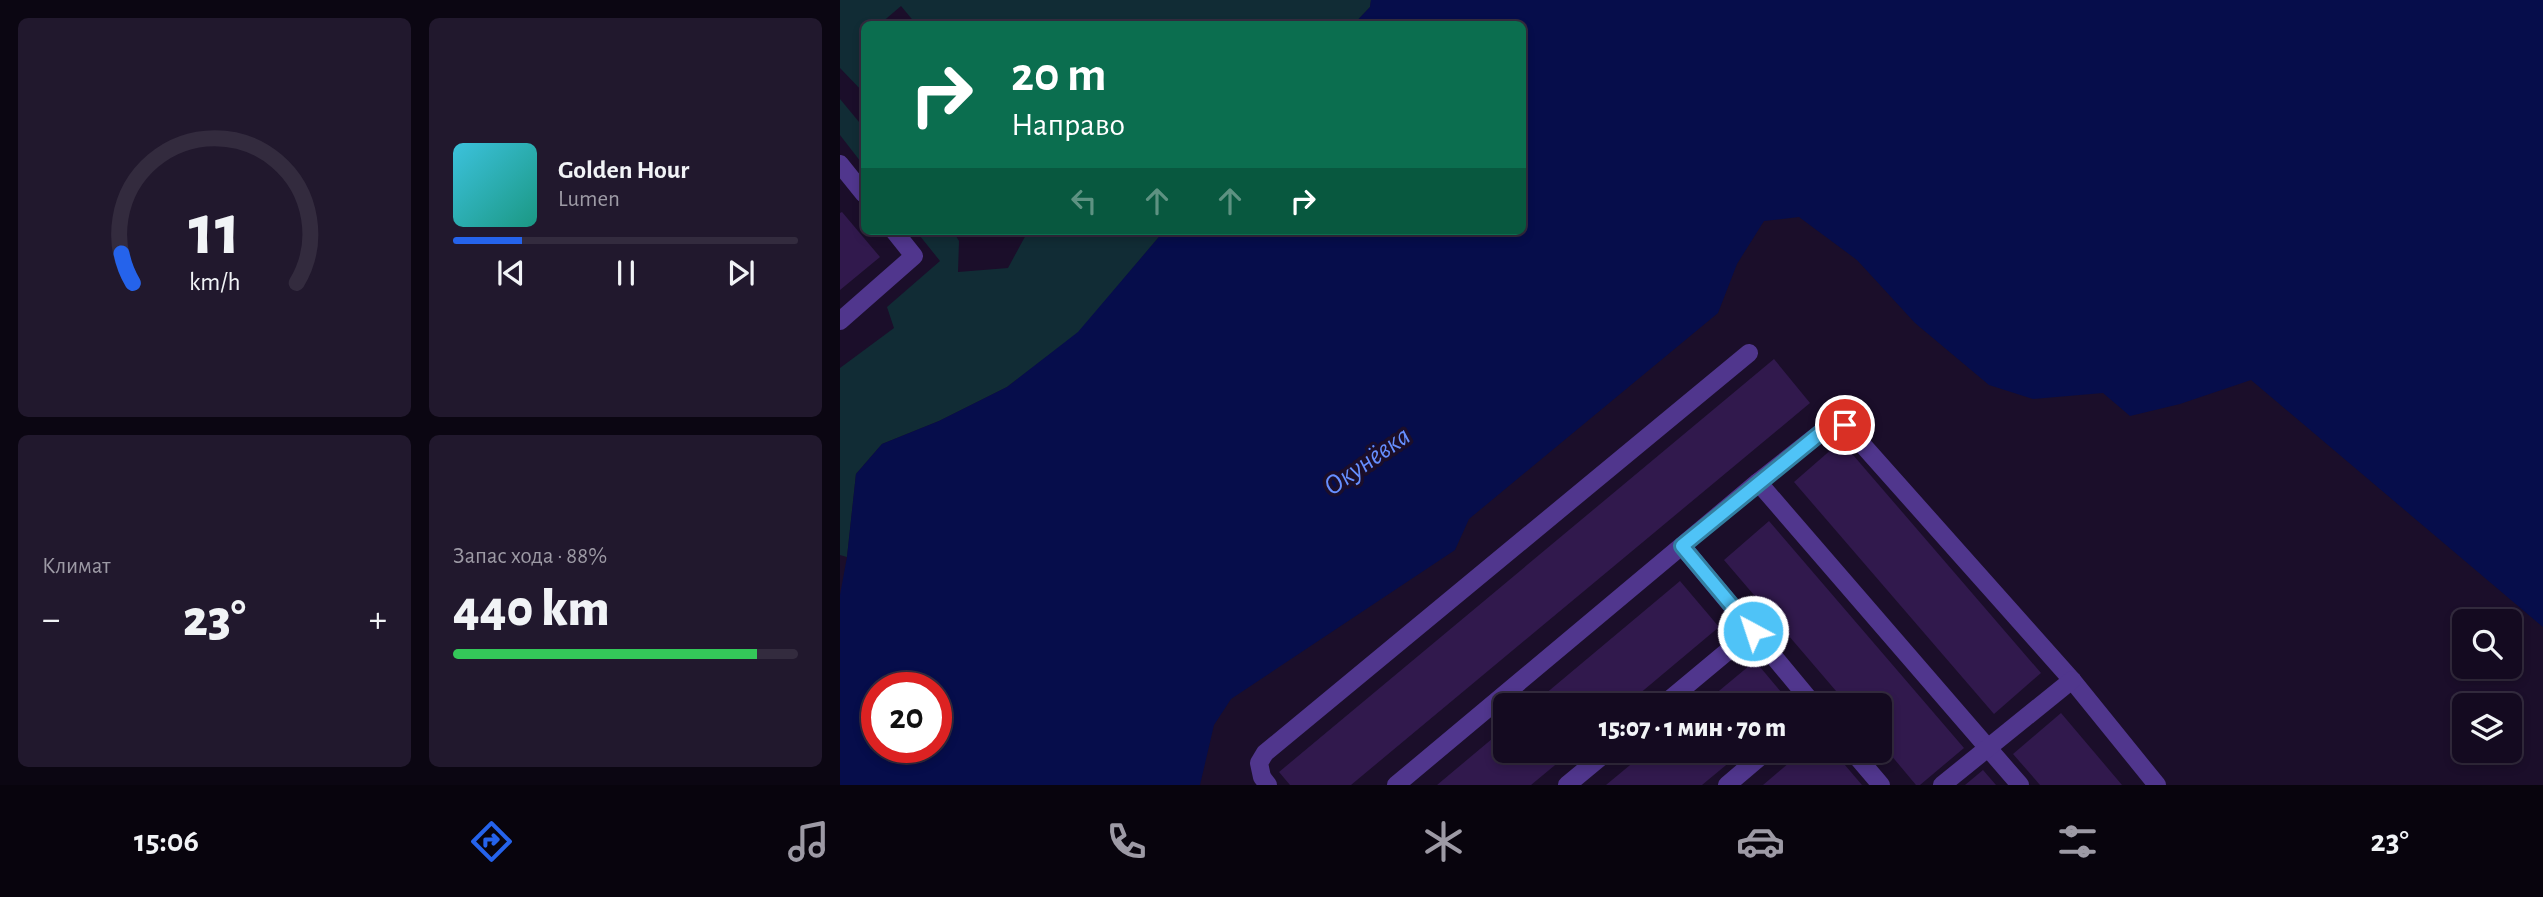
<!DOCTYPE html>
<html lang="ru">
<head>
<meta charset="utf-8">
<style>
  body { margin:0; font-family:"Alegreya Sans",sans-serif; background:#21182d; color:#f1f3f6; height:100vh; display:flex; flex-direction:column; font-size:26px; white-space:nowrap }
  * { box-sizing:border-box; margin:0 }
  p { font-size:23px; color:#9d9aa5 }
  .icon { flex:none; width:38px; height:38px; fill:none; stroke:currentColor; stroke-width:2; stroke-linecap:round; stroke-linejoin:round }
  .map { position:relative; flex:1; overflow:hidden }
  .drawer { display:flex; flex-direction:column; gap:18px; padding:18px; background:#0b0612; width:840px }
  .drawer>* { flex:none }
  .banner { position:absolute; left:21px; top:21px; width:665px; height:214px; border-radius:10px; box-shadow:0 4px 10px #0003,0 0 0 2px #332b3e; background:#0b6e4f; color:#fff; overflow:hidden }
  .fabs { position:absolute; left:1612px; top:609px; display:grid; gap:14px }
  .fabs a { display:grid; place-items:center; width:70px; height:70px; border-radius:10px; background:#140a20; box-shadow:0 4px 10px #0003,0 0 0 2px #332b3e; font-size:35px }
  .speed { position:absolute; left:21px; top:672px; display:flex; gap:14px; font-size:35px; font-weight:700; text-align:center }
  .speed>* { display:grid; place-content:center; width:91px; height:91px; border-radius:50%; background:#140a20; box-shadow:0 4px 10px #0003,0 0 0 2px #332b3e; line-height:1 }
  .speed .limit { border:10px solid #d22; background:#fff; color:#111 }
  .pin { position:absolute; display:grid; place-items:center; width:60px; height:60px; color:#fff; margin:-30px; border:4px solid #fff; border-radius:50%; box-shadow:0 2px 7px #0007 }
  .me { position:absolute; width:77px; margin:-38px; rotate:320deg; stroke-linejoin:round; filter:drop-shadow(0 0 5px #0008) }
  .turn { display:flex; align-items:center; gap:24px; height:147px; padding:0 35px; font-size:32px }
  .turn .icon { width:91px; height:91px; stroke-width:2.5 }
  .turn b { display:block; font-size:49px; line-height:60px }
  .lanes { display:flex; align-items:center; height:66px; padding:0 35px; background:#0003; justify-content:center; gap:35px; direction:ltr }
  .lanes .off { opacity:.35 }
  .big { font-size:52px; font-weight:800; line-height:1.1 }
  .drawer .tile { flex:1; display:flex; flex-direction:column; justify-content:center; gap:10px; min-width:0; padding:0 24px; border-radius:10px; background:#21182d }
  .drawer .dial { align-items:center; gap:0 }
  .dial svg { height:182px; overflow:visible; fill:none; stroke:#332b3e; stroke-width:7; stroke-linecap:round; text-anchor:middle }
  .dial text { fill:#f1f3f6; stroke:none }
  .song { display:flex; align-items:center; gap:21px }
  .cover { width:84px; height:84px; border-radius:10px; background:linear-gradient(135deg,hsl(190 70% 55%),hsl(170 70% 35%)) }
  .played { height:7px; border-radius:4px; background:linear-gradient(90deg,#2563eb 20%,#332b3e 20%) }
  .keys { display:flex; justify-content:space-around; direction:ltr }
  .heat { display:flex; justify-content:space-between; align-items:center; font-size:38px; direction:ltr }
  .charge { height:10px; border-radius:5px; background:linear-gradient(90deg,#34c759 88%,#332b3e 0) }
  .drawer .tiles { flex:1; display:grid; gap:18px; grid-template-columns:repeat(2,1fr) }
  .trip { position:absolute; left:653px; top:693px; width:399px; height:70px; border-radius:10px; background:#140a20; box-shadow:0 4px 10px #0003,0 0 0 2px #332b3e; font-weight:800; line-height:70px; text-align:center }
  .menu { display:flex; height:112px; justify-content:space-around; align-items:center; background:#08040d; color:#9d9aa5 }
  .menu .icon { width:49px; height:49px }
  .menu .selected { color:#2563eb }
  .menu b { font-size:32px; color:#f1f3f6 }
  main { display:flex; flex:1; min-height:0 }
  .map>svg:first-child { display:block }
  .green { fill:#112c35 }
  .water { fill:#060d4b; fill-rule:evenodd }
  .building { fill:#31194d }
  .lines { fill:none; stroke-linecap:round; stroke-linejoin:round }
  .minor { stroke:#50368d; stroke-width:18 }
  .route-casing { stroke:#337fa1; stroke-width:18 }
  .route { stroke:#4fc3f7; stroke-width:12 }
  .labels { text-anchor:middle; stroke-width:7; stroke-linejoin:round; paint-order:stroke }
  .water-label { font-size:28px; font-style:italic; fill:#668fff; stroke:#1b0e2a }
</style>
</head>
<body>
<main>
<section class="drawer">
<div class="tiles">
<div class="tile dial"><svg viewBox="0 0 100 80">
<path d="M14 69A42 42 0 1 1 86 69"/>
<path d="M14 69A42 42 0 0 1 9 56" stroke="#2563eb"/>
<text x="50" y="56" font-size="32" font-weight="700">11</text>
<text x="50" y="72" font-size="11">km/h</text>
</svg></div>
<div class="tile">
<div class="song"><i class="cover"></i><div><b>Golden Hour</b><p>Lumen</p></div></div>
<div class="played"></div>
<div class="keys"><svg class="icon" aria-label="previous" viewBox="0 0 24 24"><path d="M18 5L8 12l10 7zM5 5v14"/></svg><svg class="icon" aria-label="pause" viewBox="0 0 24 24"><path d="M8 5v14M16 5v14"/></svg><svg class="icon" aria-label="next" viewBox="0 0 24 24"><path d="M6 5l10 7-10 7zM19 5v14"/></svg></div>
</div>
<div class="tile"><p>Климат</p>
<div class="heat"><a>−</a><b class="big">23°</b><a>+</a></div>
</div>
<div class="tile"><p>Запас хода · 88%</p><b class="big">440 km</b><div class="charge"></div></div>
</div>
</section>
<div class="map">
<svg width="1703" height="785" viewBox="0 0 1703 785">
  <rect width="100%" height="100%" fill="#1b0e2a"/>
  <g class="green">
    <path d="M0,0h531l-1,7 -16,17h-438l-15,-18 -21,18h-16v69l-24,-25z"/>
    <path d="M0,99l24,29v38l-24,-31z"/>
    <path d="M76,231h37l6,10 -1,31 50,-4 20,-37h136l-85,101 -72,55 -68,34 -57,23 -26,30 -9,83 -7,-2v-187l54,-40 -7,-21 53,-46z"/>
  </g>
  <path class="water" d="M531,0h1172v627l-292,-247 -71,24 -50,12 -27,-23 -70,6 -44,-14 -74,-62 -58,-63 -58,-43 -35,4 -27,43 -19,49 -249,206 -14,31 -224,149 -17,26 -14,60h-360v-190l7,-38 9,-83 26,-30 57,-23 68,-34 71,-55 86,-101h358v-207h-168l16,-17zM37,688h59v59h-59z"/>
  <g class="building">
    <path d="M2,212l38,45 -40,33v-77z"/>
    <path d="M934,359l36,44 -459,382h-61l-11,-13z"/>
    <path d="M1001,441l200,232 -47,41 -200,-232z"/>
    <path d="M929,521l195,227 -44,37h-4l-36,-43v-37h-32l-124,-145z"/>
    <path d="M840,581l39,46 -93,78h-94z"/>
    <path d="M915,661l37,44h-90z"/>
    <path d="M1221,713l61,72h-82l-27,-31z"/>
    <path d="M665,728v23h67l-41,34h-94z"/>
    <path d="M807,751h96l-41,34h-96z"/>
    <path d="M963,751h30l29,34h-99z"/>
    <path d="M1143,770l13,15h-31z"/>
  </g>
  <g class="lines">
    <g class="minor">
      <path d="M0,164l24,30"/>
      <path d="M0,321l74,-65 -20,-25"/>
      <path d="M918,482l262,303"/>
      <path d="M842,546l132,159"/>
      <path d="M823,705l90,-75"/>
      <path d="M1012,751l29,34"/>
      <path d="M428,785l-6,-8 -3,-14 6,-10 484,-400"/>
      <path d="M556,785l362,-303 71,-56 16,-1 227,255 85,105"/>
      <path d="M727,785l41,-34"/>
      <path d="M887,785l40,-34"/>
      <path d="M1102,785l130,-105"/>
    </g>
  </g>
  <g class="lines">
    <g class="route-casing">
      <path id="route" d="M913,631l-71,-85 147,-120 16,-1"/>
    </g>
    <use href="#route" class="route"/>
  </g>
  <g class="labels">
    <g class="water-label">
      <text transform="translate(526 460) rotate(-35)" y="10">Окунёвка</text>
    </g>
  </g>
</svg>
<div class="fabs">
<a><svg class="icon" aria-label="search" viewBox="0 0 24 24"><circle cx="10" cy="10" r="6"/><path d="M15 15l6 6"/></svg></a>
<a><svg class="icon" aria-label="layers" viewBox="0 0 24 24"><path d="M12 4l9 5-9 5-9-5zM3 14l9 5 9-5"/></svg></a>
</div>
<div class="speed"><div class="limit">20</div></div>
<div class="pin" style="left:1005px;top:425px;background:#d93025"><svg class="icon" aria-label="arrive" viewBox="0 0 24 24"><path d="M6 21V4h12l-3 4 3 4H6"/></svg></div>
<svg class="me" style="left:913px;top:631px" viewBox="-20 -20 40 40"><circle r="17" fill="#4fc3f7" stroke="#fff" stroke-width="3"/><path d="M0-11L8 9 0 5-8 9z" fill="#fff"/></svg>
<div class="trip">15:07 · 1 мин · 70 m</div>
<div class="banner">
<div class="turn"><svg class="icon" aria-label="right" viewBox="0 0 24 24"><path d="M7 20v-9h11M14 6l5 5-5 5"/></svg><div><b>20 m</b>Направо</div></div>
<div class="lanes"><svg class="icon off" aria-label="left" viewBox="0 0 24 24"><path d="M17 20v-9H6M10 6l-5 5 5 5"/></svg><svg class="icon off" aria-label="ahead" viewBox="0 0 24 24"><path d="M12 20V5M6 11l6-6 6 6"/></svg><svg class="icon off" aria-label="ahead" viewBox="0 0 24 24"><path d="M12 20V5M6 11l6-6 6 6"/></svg><svg class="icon" aria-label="right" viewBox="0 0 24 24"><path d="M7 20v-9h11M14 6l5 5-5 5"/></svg></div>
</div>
</div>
</main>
<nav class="menu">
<b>15:06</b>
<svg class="icon selected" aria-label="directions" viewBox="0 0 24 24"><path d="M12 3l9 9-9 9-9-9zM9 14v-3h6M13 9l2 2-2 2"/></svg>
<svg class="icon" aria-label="music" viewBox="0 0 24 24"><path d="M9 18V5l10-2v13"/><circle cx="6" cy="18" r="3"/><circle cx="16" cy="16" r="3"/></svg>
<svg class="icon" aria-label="phone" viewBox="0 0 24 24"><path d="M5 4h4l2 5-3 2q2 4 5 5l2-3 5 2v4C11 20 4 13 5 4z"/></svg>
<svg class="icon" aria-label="climate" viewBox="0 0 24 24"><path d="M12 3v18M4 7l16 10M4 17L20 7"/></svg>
<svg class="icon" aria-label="car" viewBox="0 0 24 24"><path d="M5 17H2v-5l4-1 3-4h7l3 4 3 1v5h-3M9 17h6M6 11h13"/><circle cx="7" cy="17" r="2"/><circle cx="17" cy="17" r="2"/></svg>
<svg class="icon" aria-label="filters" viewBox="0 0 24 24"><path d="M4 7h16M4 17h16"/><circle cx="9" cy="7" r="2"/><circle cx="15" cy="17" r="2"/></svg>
<b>23°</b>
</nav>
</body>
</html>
